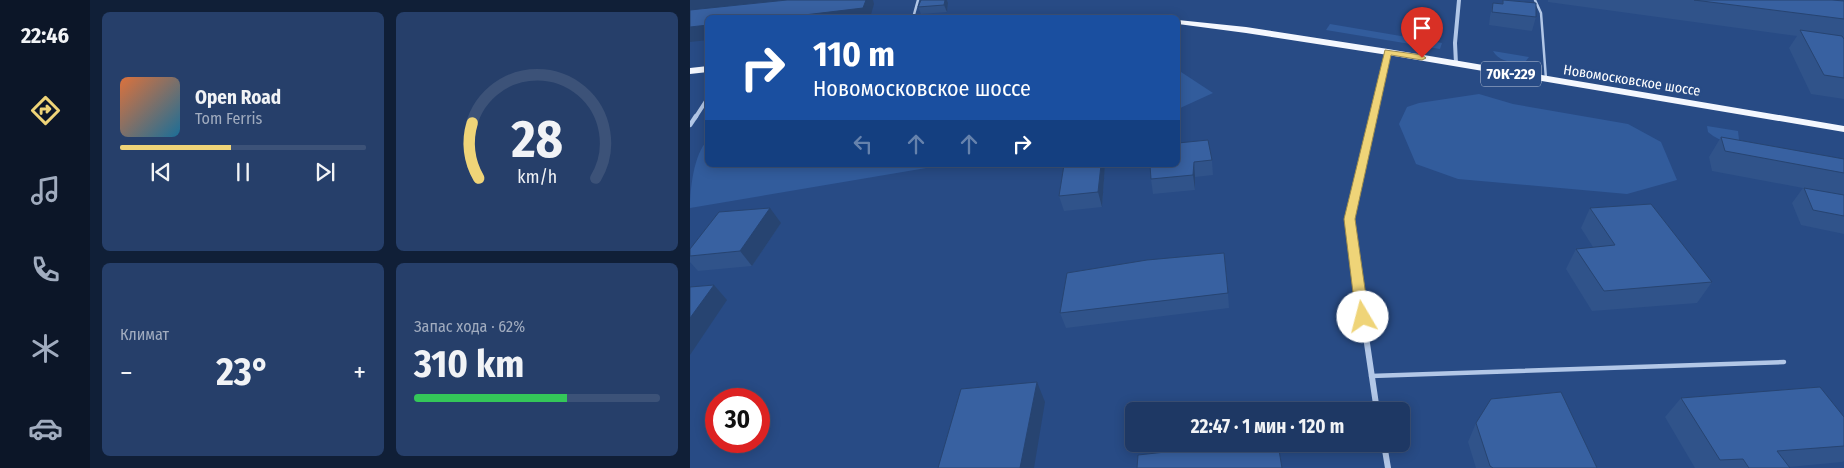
<!DOCTYPE html>
<html lang="ru">
<head>
<meta charset="utf-8">
<style>
  body { margin:0; font-family:"Fira Sans Condensed",sans-serif; background:#263f6a; color:#f1f3f6; height:100vh; display:flex; flex-direction:column; font-size:19px; white-space:nowrap }
  * { box-sizing:border-box; margin:0 }
  p { font-size:16px; color:#a1acbf }
  .icon { flex:none; width:28px; height:28px; fill:none; stroke:currentColor; stroke-width:2; stroke-linecap:round; stroke-linejoin:round }
  .map { position:relative; flex:1; overflow:hidden }
  .details { display:flex; flex-direction:column; gap:12px; padding:12px; background:#101f37; width:600px }
  .details>* { flex:none }
  .hud { position:absolute; left:15px; top:15px; width:475px; height:152px; border-radius:8px; box-shadow:0 2px 12px #0003,0 0 0 1px #3c5278; background:#1a4fa0; color:#fff; overflow:hidden }
  .speed { position:absolute; left:15px; top:388px; display:flex; gap:10px; font-size:25px; font-weight:700; text-align:center }
  .speed>* { display:grid; place-content:center; width:65px; height:65px; border-radius:50%; background:#1e3864; box-shadow:0 2px 12px #0003,0 0 0 1px #3c5278; line-height:1 }
  .speed .limit { border:8px solid #d22; background:#fff; color:#111 }
  .pin { position:absolute; display:grid; place-items:center; width:42px; height:42px; color:#fff; margin:-51px -21px; border-radius:50% 50% 50% 0; rotate:-45deg; box-shadow:0 0 5px #0007 }
  .pin .icon { rotate:45deg }
  .me { position:absolute; width:55px; margin:-28px; rotate:352deg; stroke-linejoin:round; filter:drop-shadow(0 0 4px #0008) }
  .turn { display:flex; align-items:center; gap:18px; height:105px; padding:0 25px; font-size:22px }
  .turn .icon { width:65px; height:65px; stroke-width:2.5 }
  .turn b { display:block; font-size:35px; line-height:42px }
  .lanes { display:flex; align-items:center; height:48px; padding:0 25px; background:#0003; justify-content:center; gap:25px; direction:ltr }
  .lanes .off { opacity:.35 }
  .big { font-size:38px; font-weight:700; line-height:1.1 }
  .details .tile { flex:1; display:flex; flex-direction:column; justify-content:center; gap:8px; min-width:0; padding:0 18px; border-radius:8px; background:#263f6a }
  .details .dial { align-items:center; gap:0 }
  .dial svg { height:130px; overflow:visible; fill:none; stroke:#3c5278; stroke-width:7; stroke-linecap:round; text-anchor:middle }
  .dial text { fill:#f1f3f6; stroke:none }
  .song { display:flex; align-items:center; gap:15px }
  .cover { width:60px; height:60px; border-radius:8px; background:linear-gradient(135deg,hsl(20 70% 55%),hsl(200 70% 35%)) }
  .played { height:5px; border-radius:2px; background:linear-gradient(90deg,#efd478 45%,#3c5278 45%) }
  .keys { display:flex; justify-content:space-around; direction:ltr }
  .heat { display:flex; justify-content:space-between; align-items:center; font-size:28px; direction:ltr }
  .charge { height:8px; border-radius:4px; background:linear-gradient(90deg,#34c759 62%,#3c5278 0) }
  .details .tiles { flex:1; display:grid; gap:12px; grid-template-columns:repeat(2,1fr) }
  .trip { position:absolute; left:435px; top:402px; width:285px; height:50px; border-radius:8px; background:#1e3864; box-shadow:0 2px 12px #0003,0 0 0 1px #3c5278; font-weight:700; line-height:50px; text-align:center }
  main { display:flex; flex:1; min-height:0 }
  .menu { display:flex; flex-direction:column; width:90px; justify-content:space-around; align-items:center; background:#0c1628; color:#a1acbf }
  .menu .icon { width:35px; height:35px }
  .menu .active { color:#efd478 }
  .menu b { font-size:22px; color:#f1f3f6 }
  .map>svg:first-child { display:block }
  .green { fill:#325c9c }
  .lines { fill:none; stroke-linecap:round; stroke-linejoin:round }
  .service-far1 { stroke:#b2c7e7; stroke-width:2.5 }
  .service { stroke:#b2c7e7; stroke-width:4.5 }
  .minor-far2 { stroke:#b2c7e7; stroke-width:4 }
  .minor-far1 { stroke:#b2c7e7; stroke-width:4.5 }
  .minor { stroke:#b2c7e7; stroke-width:6 }
  .primary { fill:#f4f7fe; fill-rule:evenodd }
  .wall { fill:#30538a }
  .shaded-wall { fill:#274471 }
  .building { fill:#3861a1; stroke:#274471 }
  .route { fill:#efd478; stroke:#9b8a4e }
  .labels { text-anchor:middle; stroke-width:5; stroke-linejoin:round; paint-order:stroke }
  .far-street-label { font-size:14px; fill:#fff; stroke:#284b85 }
  .shield { fill:#284b85; stroke:#bec9da; stroke-width:1 }
  .shield-label { font-size:15px; font-weight:bold; fill:#fff }
</style>
</head>
<body>
<main>
<nav class="menu">
<b>22:46</b>
<svg class="icon active" aria-label="directions" viewBox="0 0 24 24"><path d="M12 3l9 9-9 9-9-9zM9 14v-3h6M13 9l2 2-2 2"/></svg>
<svg class="icon" aria-label="music" viewBox="0 0 24 24"><path d="M9 18V5l10-2v13"/><circle cx="6" cy="18" r="3"/><circle cx="16" cy="16" r="3"/></svg>
<svg class="icon" aria-label="phone" viewBox="0 0 24 24"><path d="M5 4h4l2 5-3 2q2 4 5 5l2-3 5 2v4C11 20 4 13 5 4z"/></svg>
<svg class="icon" aria-label="climate" viewBox="0 0 24 24"><path d="M12 3v18M4 7l16 10M4 17L20 7"/></svg>
<svg class="icon" aria-label="car" viewBox="0 0 24 24"><path d="M5 17H2v-5l4-1 3-4h7l3 4 3 1v5h-3M9 17h6M6 11h13"/><circle cx="7" cy="17" r="2"/><circle cx="17" cy="17" r="2"/></svg>
</nav>
<section class="details">
<div class="tiles">
<div class="tile">
<div class="song"><i class="cover"></i><div><b>Open Road</b><p>Tom Ferris</p></div></div>
<div class="played"></div>
<div class="keys"><svg class="icon" aria-label="previous" viewBox="0 0 24 24"><path d="M18 5L8 12l10 7zM5 5v14"/></svg><svg class="icon" aria-label="pause" viewBox="0 0 24 24"><path d="M8 5v14M16 5v14"/></svg><svg class="icon" aria-label="next" viewBox="0 0 24 24"><path d="M6 5l10 7-10 7zM19 5v14"/></svg></div>
</div>
<div class="tile dial"><svg viewBox="0 0 100 80">
<path d="M14 69A42 42 0 1 1 86 69"/>
<path d="M14 69A42 42 0 0 1 10 35" stroke="#efd478"/>
<text x="50" y="56" font-size="32" font-weight="700">28</text>
<text x="50" y="72" font-size="11">km/h</text>
</svg></div>
<div class="tile"><p>Климат</p>
<div class="heat"><a>−</a><b class="big">23°</b><a>+</a></div>
</div>
<div class="tile"><p>Запас хода · 62%</p><b class="big">310 km</b><div class="charge"></div></div>
</div>
</section>
<div class="map">
<svg width="1154" height="468" viewBox="0 0 1154 468">
  <rect width="100%" height="100%" fill="#284b85"/>
  <g class="green">
    <path d="M640,24l112,19 -2,6 -114,-19z"/>
    <path d="M803,51l36,6 -4,5c-12,1 -26,0 -32,-11z"/>
    <path d="M488,71l3,1 32,21 -35,16z"/>
    <path d="M789,94l34,10 115,20 33,18 16,38 -50,14 -169,-15 -42,-15 -17,-40 8,-17 12,-4z"/>
    <path d="M1017,126l31,5 1,9c-10,4 -22,0 -31,-8z"/>
    <path d="M17,141l1,24h236l-254,43c0,-19 4,-54 17,-67z"/>
  </g>
  <g class="lines">
    <g class="service-far1">
      <path d="M845,0l6,13 5,66"/>
      <path d="M223,18l5,-18"/>
    </g>
    <path class="service" d="M681,376l413,-14"/>
    <g class="minor-far2">
      <path d="M766,64l-1,-21 4,-43"/>
      <path d="M5,118l13,-20"/>
      <path d="M683,118l15,-66"/>
    </g>
    <g class="minor-far1">
      <path d="M0,125l6,-9"/>
      <path d="M666,270l-7,-51 24,-103"/>
    </g>
    <g class="minor">
      <path d="M666,269l21,142"/>
      <path d="M694,444l4,24"/>
    </g>
    <g class="primary">
      <path d="M488,20l68,7 142,22 456,77v6l-456,-77 -142,-22 -68,-9z"/>
      <path d="M18,66v6l-18,2v-6z"/>
    </g>
  </g>
  <g class="wall">
    <path d="M231,0h26l1,3 -1,9 -26,2 -3,-7z"/>
    <path d="M813,0l33,17 -4,14 -43,-6 1,-9 3,-13 9,1z"/>
    <path d="M858,0h284l12,1v98l-33,-5 -22,-46 8,-12 -249,-34z"/>
    <path d="M1031,137l123,22v75l-43,-9 -9,-22 11,-15 -91,-17 -3,-14z"/>
    <path d="M488,143l34,17 1,15 -18,2v13l-42,4 -2,-15z"/>
    <path d="M374,165h41l-3,42 -38,4 -5,-15z"/>
    <path d="M900,208l122,74 -15,21 -105,8 -26,-42 10,-20 17,-2 -12,-19z"/>
    <path d="M91,223l-29,43 -54,5 -8,-9v-13z"/>
    <path d="M538,293l1,15 -163,20 -6,-15z"/>
    <path d="M991,398l163,19v44l-2,1 -53,5 1,1h-95l-30,-51z"/>
    <path d="M786,423l121,45h-121l-8,-26z"/>
  </g>
  <g class="shaded-wall">
    <path d="M0,0h112l-112,12z"/>
    <path d="M176,0h7l1,4 -4,14h-91z"/>
    <path d="M255,0h2l1,3 -1,9 -3,-7z"/>
    <path d="M18,25v15l-18,2v-15z"/>
    <path d="M504,162l1,15v13l-2,-15z"/>
    <path d="M411,165h4l-3,42 -4,-15z"/>
    <path d="M80,208l11,15 -29,43 -12,-15z"/>
    <path d="M24,285l13,15 -37,55v-37z"/>
    <path d="M347,382l8,20 -11,66h-14z"/>
  </g>
  <g class="building">
    <path d="M97,0h79l-3,8 -84,10h-71v7l-18,2v-17z"/>
    <path d="M231,0h24l-1,5 -26,2z"/>
    <path d="M813,0l33,3v14l-44,-5 1,-9 10,1z"/>
    <path d="M1004,0h138l12,1v18z"/>
    <path d="M1110,30l42,6 2,3v39l-20,-3z"/>
    <path d="M1031,137l123,22v14l-119,-22z"/>
    <path d="M518,140l4,20 -18,2 -1,13 -42,4 -1,-14h28v-22z"/>
    <path d="M374,165h37l-3,27 -39,4z"/>
    <path d="M1114,188l40,7v21l-31,-6z"/>
    <path d="M961,204l61,78 -108,9 -28,-42 39,-4 -25,-37z"/>
    <path d="M80,208l-30,43 -50,5v-7l29,-37z"/>
    <path d="M534,253l4,40 -168,20 7,-40 80,-13z"/>
    <path d="M24,285l-24,33v-31z"/>
    <path d="M347,382l-17,86h-82l23,-79z"/>
    <path d="M1130,387l24,30v29l-67,5 13,17h-41l-6,-9 -23,1 -39,-62z"/>
    <path d="M871,392l36,76h-104l-3,-2 -14,-43 15,-24z"/>
    <path d="M549,444h39l4,24h-145l1,-13z"/>
  </g>
  <path class="route" d="M695,50l37,5 4,3 -4,2 -31,-5 -36,164 14,98 -2,4h-9l-2,-4 -12,-98z"/>
  <g class="labels">
    <g class="far-street-label">
      <text transform="translate(942 80) rotate(9)" y="5">Новомосковское шоссе</text>
    </g>
    <rect class="shield" x="791" y="61.5" width="60" height="25" rx="4"/>
    <g class="shield-label">
      <text x="821" y="79">70К-229</text>
    </g>
  </g>
</svg>
<div class="speed"><div class="limit">30</div></div>
<div class="pin" style="left:732px;top:58px;background:#d93025"><svg class="icon" aria-label="arrive" viewBox="0 0 24 24"><path d="M6 21V4h12l-3 4 3 4H6"/></svg></div>
<svg class="me" style="left:673px;top:317px" viewBox="-20 -20 40 40"><circle r="19" fill="#fff"/><path d="M0-13L10 11 0 6-10 11z" fill="#efd478"/></svg>
<div class="trip">22:47 · 1 мин · 120 m</div>
<div class="hud">
<div class="turn"><svg class="icon" aria-label="right" viewBox="0 0 24 24"><path d="M7 20v-9h11M14 6l5 5-5 5"/></svg><div><b>110 m</b>Новомосковское шоссе</div></div>
<div class="lanes"><svg class="icon off" aria-label="left" viewBox="0 0 24 24"><path d="M17 20v-9H6M10 6l-5 5 5 5"/></svg><svg class="icon off" aria-label="ahead" viewBox="0 0 24 24"><path d="M12 20V5M6 11l6-6 6 6"/></svg><svg class="icon off" aria-label="ahead" viewBox="0 0 24 24"><path d="M12 20V5M6 11l6-6 6 6"/></svg><svg class="icon" aria-label="right" viewBox="0 0 24 24"><path d="M7 20v-9h11M14 6l5 5-5 5"/></svg></div>
</div>
</div>
</main>
</body>
</html>
